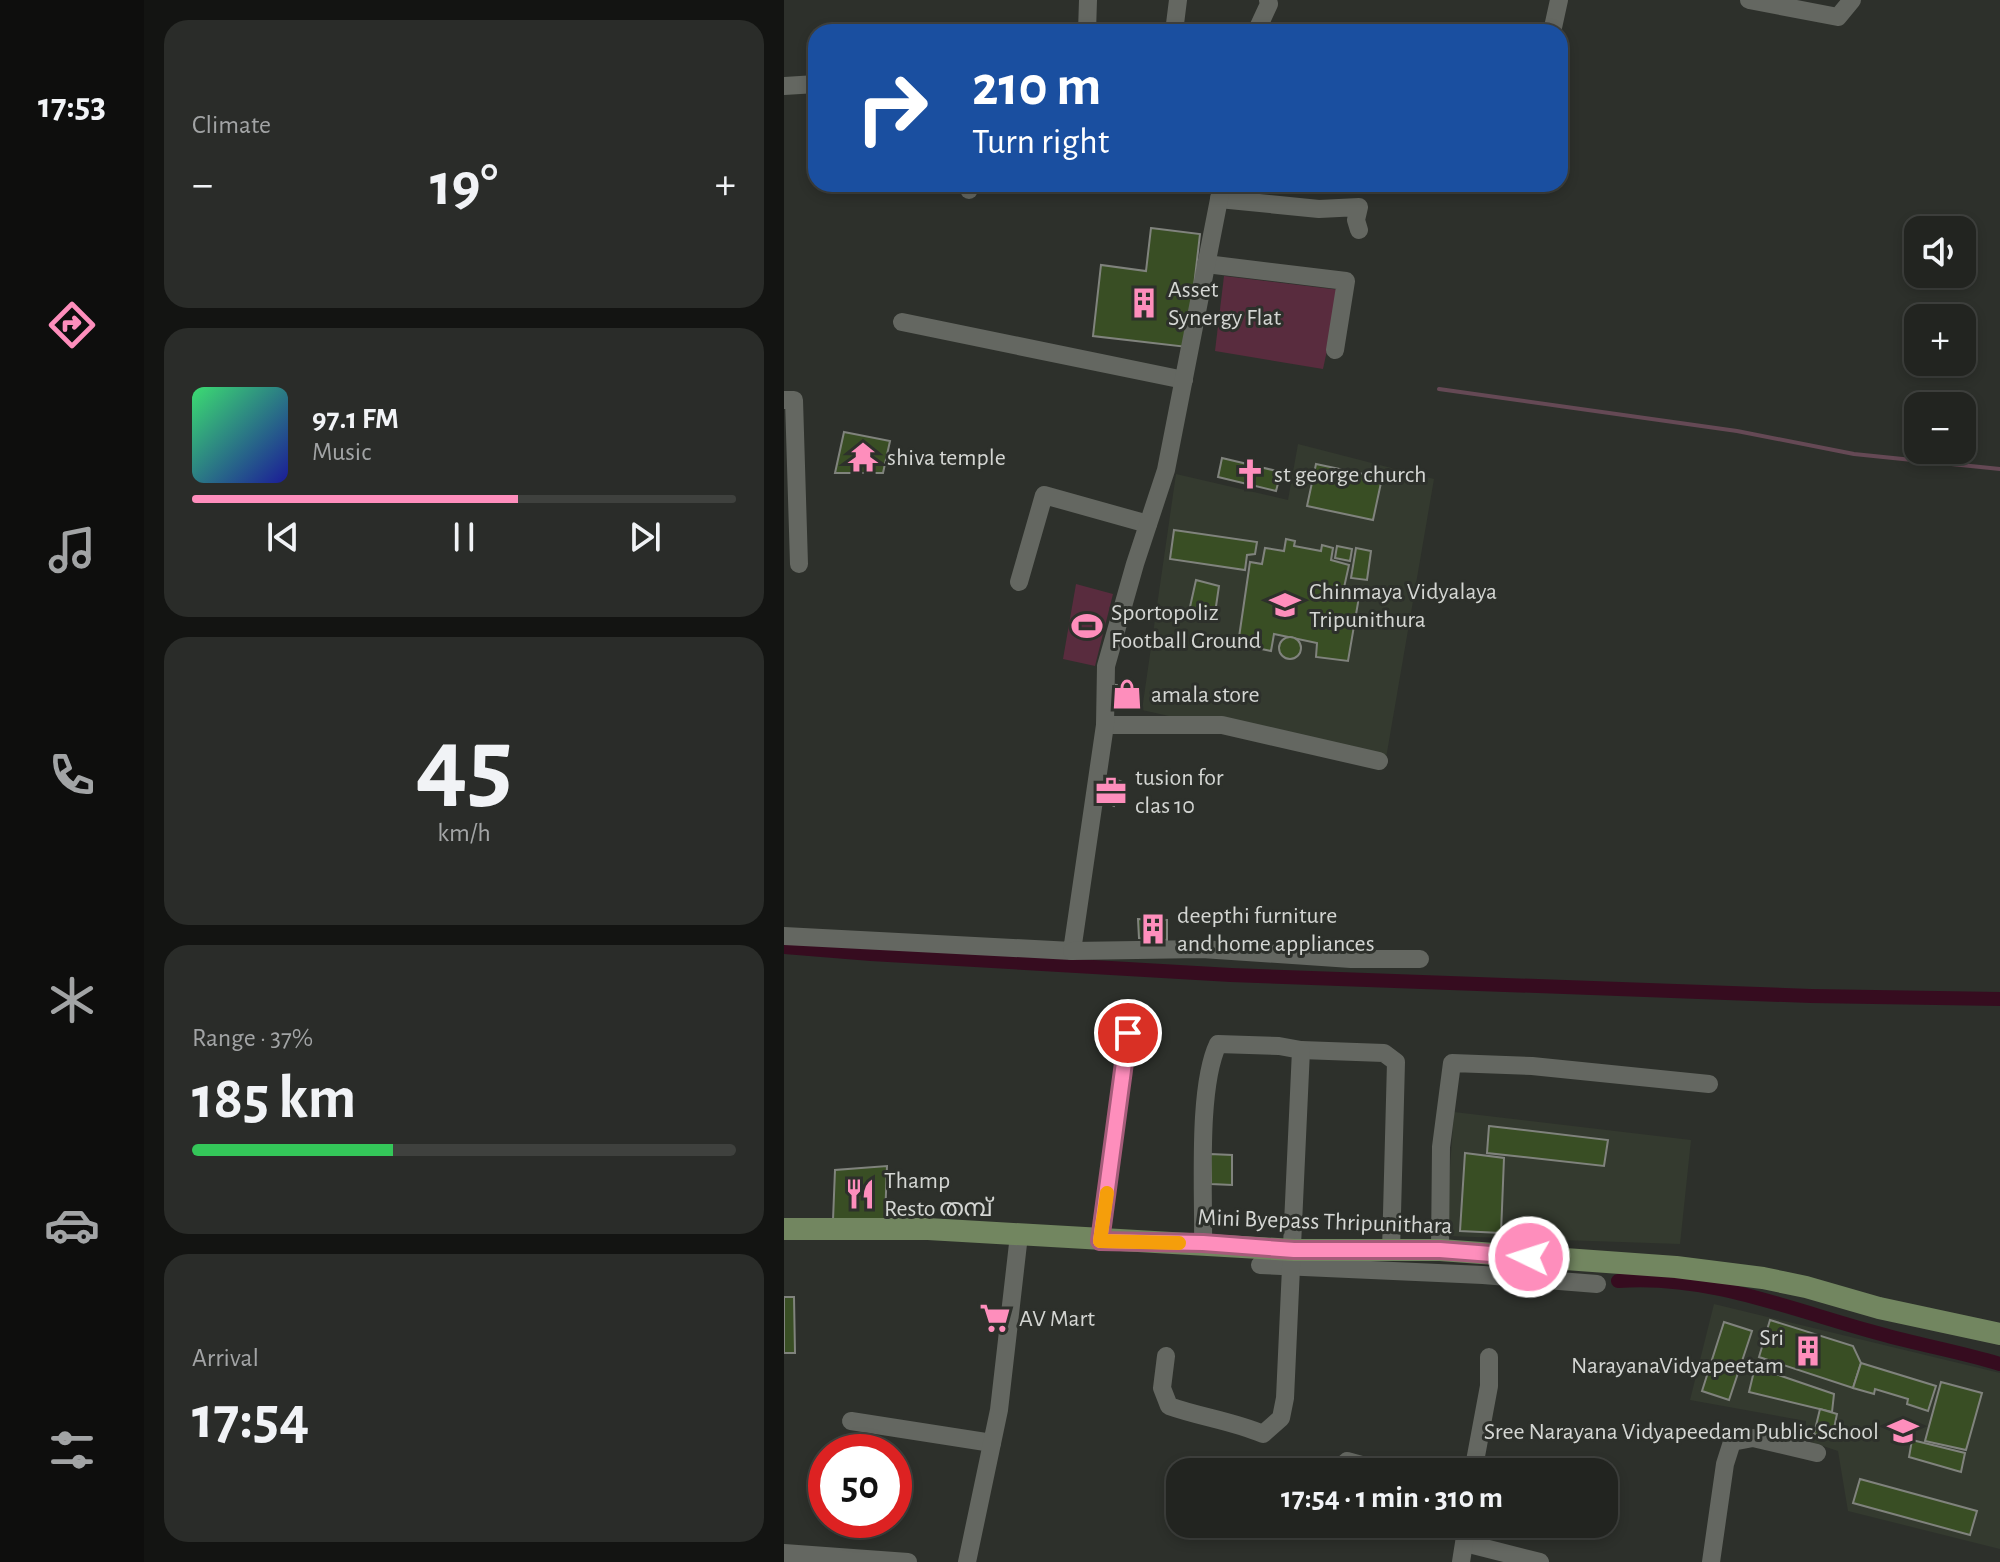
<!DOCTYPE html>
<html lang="en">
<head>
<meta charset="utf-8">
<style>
  body { margin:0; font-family:"Alegreya Sans","Noto Sans Malayalam",sans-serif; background:#2a2c29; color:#f1f3f6; height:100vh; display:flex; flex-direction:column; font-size:30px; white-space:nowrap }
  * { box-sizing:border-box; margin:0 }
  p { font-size:26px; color:#a2a4a5 }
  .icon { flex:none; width:44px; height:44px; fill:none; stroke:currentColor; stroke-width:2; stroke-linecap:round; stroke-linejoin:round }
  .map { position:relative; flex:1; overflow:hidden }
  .panel { display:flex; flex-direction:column; gap:20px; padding:20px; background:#131412; width:640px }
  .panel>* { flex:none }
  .guide { position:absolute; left:24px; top:24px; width:760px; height:168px; border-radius:24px; box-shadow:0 4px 12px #0003,0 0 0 2px #3f413e; background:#1a4fa0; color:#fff; overflow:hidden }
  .tools { position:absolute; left:1120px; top:216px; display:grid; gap:16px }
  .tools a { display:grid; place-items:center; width:72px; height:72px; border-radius:16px; background:#222420; box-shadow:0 4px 12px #0003,0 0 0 2px #3f413e; font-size:40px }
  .speed { position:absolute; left:24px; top:1434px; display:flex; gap:16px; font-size:40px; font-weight:700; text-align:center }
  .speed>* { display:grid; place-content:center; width:104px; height:104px; border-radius:50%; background:#222420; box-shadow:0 4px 12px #0003,0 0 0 2px #3f413e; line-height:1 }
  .speed .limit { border:12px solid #d22; background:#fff; color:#111 }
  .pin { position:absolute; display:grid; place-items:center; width:68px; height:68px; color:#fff; margin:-34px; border:4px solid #fff; border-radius:50%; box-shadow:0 2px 8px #0007 }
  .me { position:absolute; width:88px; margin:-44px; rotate:274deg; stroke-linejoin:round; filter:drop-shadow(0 0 6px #0008) }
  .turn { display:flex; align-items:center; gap:28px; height:168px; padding:0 32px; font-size:36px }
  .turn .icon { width:104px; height:104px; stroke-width:2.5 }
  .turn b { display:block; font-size:56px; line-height:68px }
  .big { font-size:60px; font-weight:700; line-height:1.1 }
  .panel .tile { flex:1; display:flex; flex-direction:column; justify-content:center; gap:12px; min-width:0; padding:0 28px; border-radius:24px; background:#2a2c29 }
  .panel .dial { align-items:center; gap:0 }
  .dial b { font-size:104px; line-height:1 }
  .song { display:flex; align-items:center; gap:24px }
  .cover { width:96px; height:96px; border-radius:12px; background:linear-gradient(135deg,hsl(140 70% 55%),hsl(240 70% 35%)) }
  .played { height:8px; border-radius:4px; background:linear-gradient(90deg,#fe8ebc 60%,#3f413e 60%) }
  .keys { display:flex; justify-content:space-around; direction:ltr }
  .heat { display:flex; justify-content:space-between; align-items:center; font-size:44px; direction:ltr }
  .charge { height:12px; border-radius:6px; background:linear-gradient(90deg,#34c759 37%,#3f413e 0) }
  .trip { position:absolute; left:382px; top:1458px; width:452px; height:80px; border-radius:24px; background:#222420; box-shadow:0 4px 12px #0003,0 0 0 2px #3f413e; font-weight:700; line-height:80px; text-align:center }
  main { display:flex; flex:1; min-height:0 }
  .tabs { display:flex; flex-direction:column; width:144px; justify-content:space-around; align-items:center; background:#0e0e0d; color:#a2a4a5 }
  .tabs .icon { width:56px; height:56px }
  .tabs .active { color:#fe8ebc }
  .tabs b { font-size:36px; color:#f1f3f6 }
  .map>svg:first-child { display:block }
  .built { fill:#343a2f }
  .green { fill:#592c3e }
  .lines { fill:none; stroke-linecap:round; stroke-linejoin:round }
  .stream { stroke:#654955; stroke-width:4 }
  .canal { stroke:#360c1f; stroke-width:14 }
  .building { fill:#394e24; stroke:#80837d; stroke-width:2 }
  .minor { stroke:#646761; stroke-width:18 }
  .major { stroke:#728660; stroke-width:22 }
  .route-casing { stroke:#a55c7a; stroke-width:20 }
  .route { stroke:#fe8ebc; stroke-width:14 }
  .slow { stroke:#f59e0b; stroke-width:14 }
  .labels { text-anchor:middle; stroke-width:6; stroke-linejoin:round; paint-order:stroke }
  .poi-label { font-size:24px; fill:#d4d6d3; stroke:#2d302b; text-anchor:start }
  .street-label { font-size:24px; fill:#d4d6d3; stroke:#2d302b }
</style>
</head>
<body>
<main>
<nav class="tabs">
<b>17:53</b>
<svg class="icon active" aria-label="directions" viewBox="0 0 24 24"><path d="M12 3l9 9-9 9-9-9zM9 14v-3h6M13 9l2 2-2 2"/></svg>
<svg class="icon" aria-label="music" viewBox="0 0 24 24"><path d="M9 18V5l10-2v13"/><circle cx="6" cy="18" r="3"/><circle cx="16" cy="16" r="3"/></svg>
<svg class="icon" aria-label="phone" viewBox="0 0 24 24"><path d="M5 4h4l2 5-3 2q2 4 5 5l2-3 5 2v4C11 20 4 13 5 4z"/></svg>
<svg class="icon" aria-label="climate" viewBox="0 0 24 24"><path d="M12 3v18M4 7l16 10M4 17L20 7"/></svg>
<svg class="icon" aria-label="car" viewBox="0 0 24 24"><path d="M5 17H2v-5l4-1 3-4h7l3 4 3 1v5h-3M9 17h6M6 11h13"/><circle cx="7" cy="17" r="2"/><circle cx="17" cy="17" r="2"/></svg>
<svg class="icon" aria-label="filters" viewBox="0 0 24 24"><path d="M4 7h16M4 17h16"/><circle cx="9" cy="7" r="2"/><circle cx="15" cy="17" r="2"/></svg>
</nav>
<section class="panel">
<div class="tile"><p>Climate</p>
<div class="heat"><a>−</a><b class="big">19°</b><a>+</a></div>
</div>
<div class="tile">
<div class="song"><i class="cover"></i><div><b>97.1 FM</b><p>Music</p></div></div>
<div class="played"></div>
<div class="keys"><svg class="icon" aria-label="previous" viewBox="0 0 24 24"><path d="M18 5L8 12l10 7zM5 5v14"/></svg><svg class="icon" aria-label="pause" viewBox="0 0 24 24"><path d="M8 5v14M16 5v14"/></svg><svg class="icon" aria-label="next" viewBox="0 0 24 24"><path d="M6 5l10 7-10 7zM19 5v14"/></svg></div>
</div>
<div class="tile dial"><b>45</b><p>km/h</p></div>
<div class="tile"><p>Range · 37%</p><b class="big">185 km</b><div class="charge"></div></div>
<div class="tile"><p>Arrival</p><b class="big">17:54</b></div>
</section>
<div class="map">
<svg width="1216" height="1562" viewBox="0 0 1216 1562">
  <rect width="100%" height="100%" fill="#2d302b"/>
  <g class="built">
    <path d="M514,444l136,35 -49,285 -243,-54 34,-236 112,26z"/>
    <path d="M670,1112l237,28 -11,104 -235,-8z"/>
    <path d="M930,1304l286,69v176l-152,-38 -10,-60 -33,-11 1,-19 -116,-21z"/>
  </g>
  <g class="green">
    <path d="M440,276l116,14 -17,79 -108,-18z"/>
    <path d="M292,584l37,10 -18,72 -32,-7z"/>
  </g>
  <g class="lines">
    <path class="stream" d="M655,389l298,42 117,23 146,15"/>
    <g class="canal">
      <path d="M0,947l87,7 360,21 580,21 189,3"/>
      <path d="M834,1281c92,-7 176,30 263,53 39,11 80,18 119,30"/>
    </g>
  </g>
  <g class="building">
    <path d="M367,228l49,6 -13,113 -94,-11 8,-71 45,6z"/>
    <path d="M60,432l46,9 -7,32h-48z"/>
    <path d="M438,458l59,14 -5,19 -58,-14z"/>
    <path d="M532,464l66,14 -9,42 -66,-14z"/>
    <path d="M390,530l83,12 -2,12 -8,1 -2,15 -75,-11z"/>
    <path d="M502,539l9,2 -1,5 27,5 1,-6 11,3 -2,12 18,5 -6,27 16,5 -11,64 -32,-4 1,-14 -43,-9 -3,17 -33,-7 12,-82 12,2 3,-16 19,3z"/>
    <path d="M553,546l15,3 -2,12 -15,-3z"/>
    <path d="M572,548l15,3 -4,29 -16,-2z"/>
    <path d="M412,580l23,6 -5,34 -26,-4z"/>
    <circle cx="506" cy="648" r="11"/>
    <path d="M332,685l24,4 -3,16 -23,-6z"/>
    <path d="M320,775l21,8 -11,23 -15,-7z"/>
    <path d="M354,919l29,1v20l-28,-2z"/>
    <path d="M705,1126l119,14 -4,26 -117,-13z"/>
    <path d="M681,1153l39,5 -3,75 -41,-2z"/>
    <path d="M426,1154l22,1v30l-21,-1z"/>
    <path d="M103,1166l-2,53 -52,1 2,-50z"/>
    <path d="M0,1297h10l1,56h-11z"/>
    <path d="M986,1320l83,26 8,17 -8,25 -94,-31z"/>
    <path d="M940,1322l28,9 -23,69 -27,-9z"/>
    <path d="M1077,1363l75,23 -8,25 -21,-7 1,-5 -33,-10 -1,5 -21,-6z"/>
    <path d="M971,1367l79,27 -2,18 -83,-20z"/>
    <path d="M1157,1382l41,11 -16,57 -41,-9z"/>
    <path d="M1036,1409l17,5 -5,24 -18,-4z"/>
    <path d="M1128,1440l53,13 -4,19 -52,-15z"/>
    <path d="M1076,1479l117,32 -7,24 -117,-32z"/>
  </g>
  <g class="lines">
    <g class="minor">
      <path d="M965,0l89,17 14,-17"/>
      <path d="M303,32l1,-32"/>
      <path d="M390,32l4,-32"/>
      <path d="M472,32l13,-28 -1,-4"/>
      <path d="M768,32l7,-32"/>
      <path d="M0,86l32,-2"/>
      <path d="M185,190v-6"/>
      <path d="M435,199l100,10 40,-2 -3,13 3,10"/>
      <path d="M422,264l140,17 -11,69"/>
      <path d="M118,322l282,58"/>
      <path d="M0,400h10l5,164"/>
      <path d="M235,582l25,-87 104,29"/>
      <path d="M321,725h117l157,36"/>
      <path d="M0,936l288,15 33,-226 1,-59 29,-102 31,-94 56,-286"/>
      <path d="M288,951l130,-2 149,10h69"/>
      <path d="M517,1050l83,3 12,9 -5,189"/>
      <path d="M316,1241l28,-208"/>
      <path d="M656,1250l1,-103 11,-84 80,3 177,18"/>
      <path d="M476,1265l223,10 114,9"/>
      <path d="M382,1356l-4,32 7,18c31,11 63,15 94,28l18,-16 4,-20 16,-348 -22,-4 -61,-2c-21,44 -14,147 -15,199"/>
      <path d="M67,1421l141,22"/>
      <path d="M563,1461l40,11"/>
      <path d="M689,1472l16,-86v-29"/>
      <path d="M681,1543l75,19"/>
      <path d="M0,1553l124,9"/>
      <path d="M183,1562l32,-152 20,-175"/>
      <path d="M677,1562l6,-38"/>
      <path d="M927,1562l14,-98 7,-22 21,-4 64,15"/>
    </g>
    <path class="major" d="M0,1229h144l366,21h146l236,17 87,11 43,9 73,21 121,26"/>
  </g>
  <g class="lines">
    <g class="route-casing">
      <path id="route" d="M344,1033l-28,208 103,2 91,7h146l89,7"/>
    </g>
    <use href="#route" class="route"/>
    <path class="slow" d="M323,1193l-7,48 79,2"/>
  </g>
  <defs>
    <g id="building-bare" transform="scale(2.4)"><path d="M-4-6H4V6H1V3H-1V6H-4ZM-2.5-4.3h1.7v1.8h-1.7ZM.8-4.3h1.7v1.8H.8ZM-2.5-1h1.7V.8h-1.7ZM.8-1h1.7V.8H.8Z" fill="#fe8ebc" stroke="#2d302b" stroke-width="2.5" paint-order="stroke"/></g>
    <g id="temple-bare" transform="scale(2.4)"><path d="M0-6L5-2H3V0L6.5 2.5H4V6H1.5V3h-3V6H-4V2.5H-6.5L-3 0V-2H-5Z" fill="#fe8ebc" stroke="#2d302b" stroke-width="2.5" paint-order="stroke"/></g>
    <g id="church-bare" transform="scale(2.4)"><path d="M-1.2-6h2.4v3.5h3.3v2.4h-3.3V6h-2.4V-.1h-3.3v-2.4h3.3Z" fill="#fe8ebc" stroke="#2d302b" stroke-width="2.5" paint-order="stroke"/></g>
    <g id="school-bare" transform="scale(2.4)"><path d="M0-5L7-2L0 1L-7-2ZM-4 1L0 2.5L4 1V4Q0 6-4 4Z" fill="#fe8ebc" stroke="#2d302b" stroke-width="2.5" paint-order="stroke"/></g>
    <g id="stadium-bare" transform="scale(2.4)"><path d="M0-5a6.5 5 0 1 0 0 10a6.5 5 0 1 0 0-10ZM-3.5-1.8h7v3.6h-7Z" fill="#fe8ebc" stroke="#2d302b" stroke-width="2.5" paint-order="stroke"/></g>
    <g id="shop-bare" transform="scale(2.4)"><path d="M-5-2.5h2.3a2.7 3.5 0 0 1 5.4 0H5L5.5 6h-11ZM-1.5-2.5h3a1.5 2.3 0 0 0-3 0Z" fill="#fe8ebc" stroke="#2d302b" stroke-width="2.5" paint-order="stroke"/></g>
    <g id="office-bare" transform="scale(2.4)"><path d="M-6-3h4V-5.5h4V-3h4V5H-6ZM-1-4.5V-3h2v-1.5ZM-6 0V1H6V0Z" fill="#fe8ebc" stroke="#2d302b" stroke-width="2.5" paint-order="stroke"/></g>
    <g id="restaurant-bare" transform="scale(2.4)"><path d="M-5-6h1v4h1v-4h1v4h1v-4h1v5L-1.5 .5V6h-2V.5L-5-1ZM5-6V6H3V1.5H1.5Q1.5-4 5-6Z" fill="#fe8ebc" stroke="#2d302b" stroke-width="2.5" paint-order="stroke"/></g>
    <g id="supermarket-bare" transform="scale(2.4)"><path d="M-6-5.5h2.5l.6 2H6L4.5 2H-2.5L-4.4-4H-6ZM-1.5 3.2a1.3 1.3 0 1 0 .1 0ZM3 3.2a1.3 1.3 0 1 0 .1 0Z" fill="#fe8ebc" stroke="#2d302b" stroke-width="2.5" paint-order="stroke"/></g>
  </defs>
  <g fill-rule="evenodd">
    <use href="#building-bare" x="360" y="303"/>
    <use href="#temple-bare" x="79" y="457"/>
    <use href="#church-bare" x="466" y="474"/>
    <use href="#school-bare" x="501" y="605"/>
    <use href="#stadium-bare" x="303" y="626"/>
    <use href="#shop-bare" x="343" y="694"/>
    <use href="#office-bare" x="327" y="791"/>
    <use href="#building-bare" x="369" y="929"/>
    <use href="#restaurant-bare" x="76" y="1194"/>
    <use href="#supermarket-bare" x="211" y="1318"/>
    <use href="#building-bare" x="1024" y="1351"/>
    <use href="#school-bare" x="1119" y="1431"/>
  </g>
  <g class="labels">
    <g class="poi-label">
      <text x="384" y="297">Asset<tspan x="384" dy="28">Synergy Flat</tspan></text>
      <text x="103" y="465">shiva temple</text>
      <text x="490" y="482">st george church</text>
      <text x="525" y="599">Chinmaya Vidyalaya<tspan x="525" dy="28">Tripunithura</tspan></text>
      <text x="327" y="620">Sportopoliz<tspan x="327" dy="28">Football Ground</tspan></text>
      <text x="367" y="702">amala store</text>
      <text x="351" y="785">tusion for<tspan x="351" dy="28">clas 10</tspan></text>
      <text x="393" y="923">deepthi furniture<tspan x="393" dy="28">and home appliances</tspan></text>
      <text x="100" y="1188">Thamp<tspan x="100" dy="28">Resto തമ്പ്</tspan></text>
      <text x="235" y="1326">AV Mart</text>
      <text x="1000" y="1345" text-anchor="end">Sri<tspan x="1000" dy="28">NarayanaVidyapeetam</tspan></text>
      <text x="1095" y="1439" text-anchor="end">Sree Narayana Vidyapeedam Public School</text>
    </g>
    <g class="street-label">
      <text transform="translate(541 1221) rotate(2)" y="8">Mini Byepass Thripunithara</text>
    </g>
  </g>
</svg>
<div class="tools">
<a><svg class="icon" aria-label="sound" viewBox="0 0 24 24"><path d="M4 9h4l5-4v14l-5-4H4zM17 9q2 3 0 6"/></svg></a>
<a>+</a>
<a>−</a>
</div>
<div class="speed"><div class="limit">50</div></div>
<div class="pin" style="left:344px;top:1033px;background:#d93025"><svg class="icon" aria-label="arrive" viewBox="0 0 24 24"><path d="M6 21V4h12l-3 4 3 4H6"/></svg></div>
<svg class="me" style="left:745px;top:1257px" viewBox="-20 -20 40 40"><circle r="17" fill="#fe8ebc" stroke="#fff" stroke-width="3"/><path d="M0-11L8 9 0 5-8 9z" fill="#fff"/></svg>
<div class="trip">17:54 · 1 min · 310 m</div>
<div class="guide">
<div class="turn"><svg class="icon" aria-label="right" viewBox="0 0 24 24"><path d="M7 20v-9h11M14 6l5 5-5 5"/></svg><div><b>210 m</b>Turn right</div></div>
</div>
</div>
</main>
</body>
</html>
